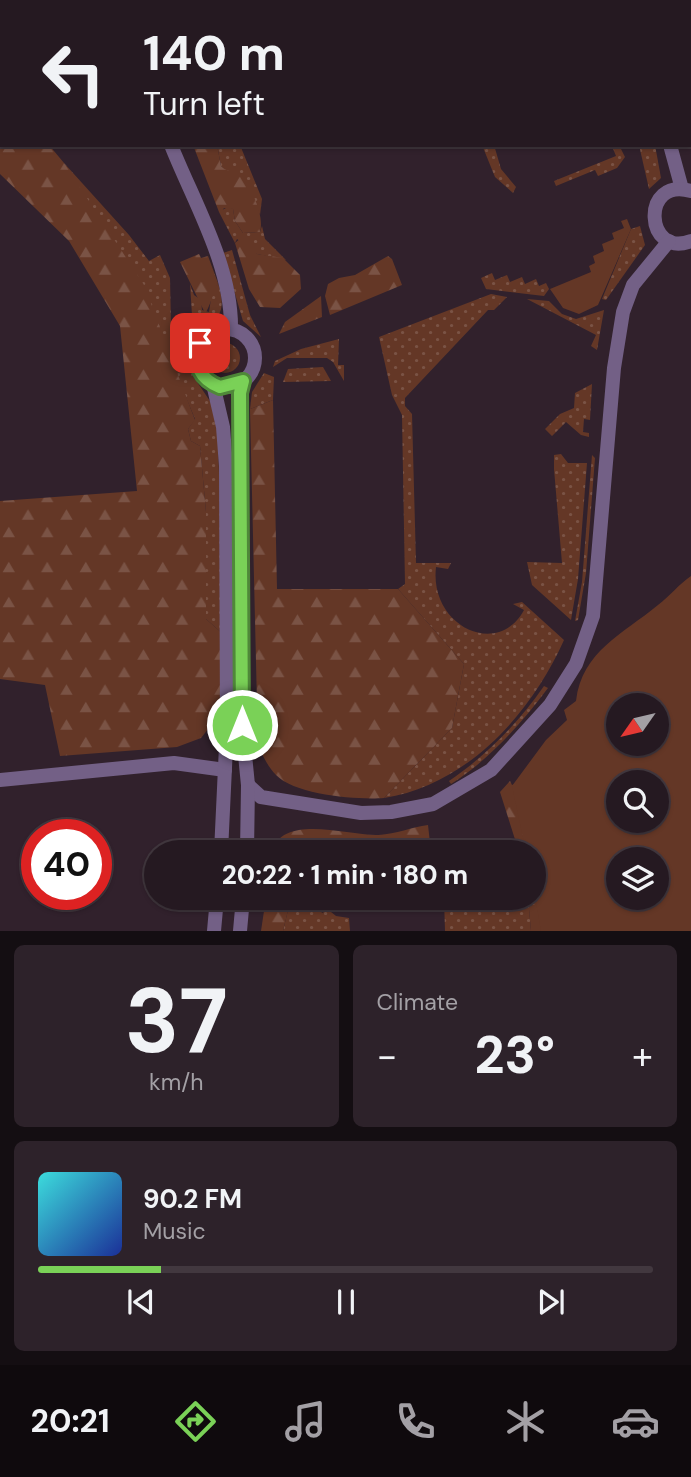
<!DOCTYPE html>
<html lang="en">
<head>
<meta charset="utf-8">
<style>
  body { margin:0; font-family:"DM Sans",sans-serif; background:#2d222a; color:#f1f3f6; height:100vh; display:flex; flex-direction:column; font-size:26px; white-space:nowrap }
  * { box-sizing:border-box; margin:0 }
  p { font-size:23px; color:#a3a0a5 }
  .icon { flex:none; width:38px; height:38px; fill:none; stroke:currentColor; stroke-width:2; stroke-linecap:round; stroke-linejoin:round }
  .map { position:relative; height:931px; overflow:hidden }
  .sheet { display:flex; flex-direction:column; gap:14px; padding:14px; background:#140e12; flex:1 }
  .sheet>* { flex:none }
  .top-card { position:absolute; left:0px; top:0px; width:691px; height:147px; box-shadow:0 2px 5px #0004,0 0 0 2px #42383f; background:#251921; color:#f1f3f6; overflow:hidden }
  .needle { width:46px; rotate:236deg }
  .controls { position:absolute; left:606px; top:693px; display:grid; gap:14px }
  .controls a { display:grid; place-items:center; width:63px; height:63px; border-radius:50%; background:#251921; box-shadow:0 2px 5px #0004,0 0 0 2px #42383f; font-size:35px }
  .speed { position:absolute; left:21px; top:819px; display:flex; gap:14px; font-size:35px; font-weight:700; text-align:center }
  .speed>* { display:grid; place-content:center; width:91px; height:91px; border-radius:50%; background:#251921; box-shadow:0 2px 5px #0004,0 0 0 2px #42383f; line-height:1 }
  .speed .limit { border:10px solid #d22; background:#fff; color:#111 }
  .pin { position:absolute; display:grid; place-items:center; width:60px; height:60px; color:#fff; margin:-30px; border-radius:14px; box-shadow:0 4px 10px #0006 }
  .me { position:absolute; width:77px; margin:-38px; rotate:0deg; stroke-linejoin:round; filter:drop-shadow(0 0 5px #0008) }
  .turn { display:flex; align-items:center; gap:24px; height:147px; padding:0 28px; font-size:32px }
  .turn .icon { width:91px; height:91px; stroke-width:2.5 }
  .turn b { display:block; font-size:49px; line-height:60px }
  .big { font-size:52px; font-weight:800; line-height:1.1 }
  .sheet .widget { flex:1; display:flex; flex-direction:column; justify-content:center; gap:10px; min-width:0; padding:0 24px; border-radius:10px; background:#2d222a }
  .sheet .dial { align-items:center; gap:0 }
  .dial b { font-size:91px; line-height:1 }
  .song { display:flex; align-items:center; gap:21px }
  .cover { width:84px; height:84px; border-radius:10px; background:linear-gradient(135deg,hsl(180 70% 55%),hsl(230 70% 35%)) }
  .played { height:7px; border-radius:4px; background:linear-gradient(90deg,#7ad157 20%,#42383f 20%) }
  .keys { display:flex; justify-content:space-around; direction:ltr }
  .heat { display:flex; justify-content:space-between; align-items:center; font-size:38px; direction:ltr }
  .sheet .tiles { flex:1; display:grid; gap:14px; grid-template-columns:1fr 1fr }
  .widget:last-child { grid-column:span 2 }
  .trip { position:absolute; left:144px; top:840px; width:402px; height:70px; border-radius:35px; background:#251921; box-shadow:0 2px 5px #0004,0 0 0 2px #42383f; font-weight:800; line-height:70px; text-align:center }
  .tabs { display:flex; height:112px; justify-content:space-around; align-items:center; background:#0f0a0d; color:#a3a0a5 }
  .tabs .icon { width:49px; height:49px }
  .tabs .on { color:#7ad157 }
  .tabs b { font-size:32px; color:#f1f3f6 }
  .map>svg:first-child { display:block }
  .grass { fill:url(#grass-dots) }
  .forest { fill:url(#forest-firs) }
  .park { fill:#643726; fill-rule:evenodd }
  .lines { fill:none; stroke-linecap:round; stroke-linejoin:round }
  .minor { stroke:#736086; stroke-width:14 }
  .tertiary { stroke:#736086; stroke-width:14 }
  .route-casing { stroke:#4f8839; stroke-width:18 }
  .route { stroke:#7ad157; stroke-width:12 }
</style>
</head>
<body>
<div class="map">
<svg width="691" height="931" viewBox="0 0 691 931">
  <defs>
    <pattern id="grass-dots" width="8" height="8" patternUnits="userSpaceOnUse" patternTransform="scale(1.75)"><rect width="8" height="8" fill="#643726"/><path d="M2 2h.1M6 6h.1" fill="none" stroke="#7a5345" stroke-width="1.8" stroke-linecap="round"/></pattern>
    <pattern id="forest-firs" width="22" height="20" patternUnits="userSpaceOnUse" patternTransform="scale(1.75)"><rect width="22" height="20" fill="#643726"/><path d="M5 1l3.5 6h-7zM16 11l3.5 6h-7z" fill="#7a5345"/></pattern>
  </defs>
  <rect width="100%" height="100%" fill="#31212c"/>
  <g class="grass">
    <path d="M217,145h23l22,54 -2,16 -4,-10 -35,-39z"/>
    <path d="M482,145h12l7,24 15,18 -3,6 -18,-16z"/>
    <path d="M639,145h16l6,33 -12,11z"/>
    <path d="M612,146l8,1 5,10 -8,11 -19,8 -3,-6 -39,16 -2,-5 62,-25z"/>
    <path d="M64,163l65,72 20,26 11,-6 10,23 1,47 20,48 21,31 6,31 5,199 -17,-15v-107l-6,-66 -9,-5 -3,-12 7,-10 -15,-36z"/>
    <path d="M228,207l5,2 2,12 8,12 17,-1 2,-6 3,13 21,21 -29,-6 -20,-15 -2,4 -15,-29v-3z"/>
    <path d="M640,226l5,19 -39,55 -4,-1 29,-70z"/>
    <path d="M232,250l18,65 11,22 -18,-16 -20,-68z"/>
    <path d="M492,273l3,7 12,-5 3,7 12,-5 3,7 11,-5 3,7 7,-3 3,6 -5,7 -58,-7 -5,-11z"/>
    <path d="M218,283c5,17 8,33 -11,41l-10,-1 -5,-8 -2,-31 4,11 7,5 1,10 7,2 3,-20z"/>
    <path d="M491,294l16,3 -13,13h-6l-83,88v8l7,8 4,149h35l-3,6 -12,-2c-7,59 62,92 88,43l-11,-6 9,-2 42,38c-33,74 -97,145 -180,158l68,-70 12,-64 -66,-75 7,-5 -3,-169 -10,-20 -13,-58z"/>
    <path d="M527,299l22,2 13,13 14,5 28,-9 -7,40 -6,-4 5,-11z"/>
    <path d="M339,339l-1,26h6v16l-11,-19 -6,-4h-40l-14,9 2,-6 26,-12z"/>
    <circle cx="225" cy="358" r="15"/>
    <path d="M323,367l8,14 -48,1 5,-13z"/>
    <path d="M264,373l10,4 -1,23 -23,9 2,-17z"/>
    <path d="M592,384l-2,36 -6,-1 -1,13 6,1v4l-8,-2 -15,-13 -14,14 -7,-7 15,-15 14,-6 1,-15z"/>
    <path d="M561,454l7,9h19l-9,116 -7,41 -39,-35 -5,-23 35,1 -8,-94v-14z"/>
    <path d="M592,455l3,3 -9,115 -8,47 -3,1 7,-39z"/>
    <path d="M544,686l4,2c-27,36 -59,72 -97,96l-2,-3c37,-25 70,-59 95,-95z"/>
    <path d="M291,898h14l2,7 16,8 3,-5 10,8 13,2 1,13h-67z"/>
    <path d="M444,898h84l3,33h-86z"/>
  </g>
  <g class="forest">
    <path d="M0,84l2,61h47l15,18 80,122 51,135 -7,9 3,12 9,5 6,66v107l17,15 -3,80 -19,24 -24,9 -117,9 -15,-71 -45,-6v-178l137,-10 -17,-165 -51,-85 -69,-67z"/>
    <path d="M193,145h24l4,21c5,6 8,3 14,6 15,10 30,43 25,60l-17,1 -8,-12 -2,-12 -9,-1 -4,6 -1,-2z"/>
    <path d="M242,237l6,1 9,16 26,4 17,17 1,14 -21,19 -20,-1 -11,-18 -14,-46z"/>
    <path d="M199,254l2,4 7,-2 10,27c-4,7 -9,27 -13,30l-25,-51z"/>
    <path d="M388,256l4,3 10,26 -72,30 -5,-19 3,-12 11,-6 16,-3z"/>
    <path d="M321,296l1,21 -43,17 6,-12z"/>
    <path d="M273,400l4,189h121l66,75 -12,64 -68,70c-27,2 -89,-3 -108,-23 -8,-8 -13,-19 -18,-29l-8,-337z"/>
    <path d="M510,781l2,4 6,-2 55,148h-42l-3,-33h6v-46h-15l-19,-60z"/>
    <path d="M428,825l3,27h-159c10,-40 80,-15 107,-17 17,-1 33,-8 49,-10z"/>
    <path d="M266,898h25l-8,33h-22z"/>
  </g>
  <g class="park">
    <path d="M627,219l4,10 -33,76 -19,9 -16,-6 -13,-19 41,-17 -2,-6 6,-3 -2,-7 11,-5 -2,-7 12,-5 -2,-6 12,-5 -3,-7z"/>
    <path d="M691,576v355h-150l-7,-40v-39h-8l-14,-66 34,-46 21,-20 -3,-10 12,-9c6,-50 47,-67 82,-96 12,-9 21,-21 33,-29zM618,705h38v39h-38zM618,782h38v39h-38zM618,859h38v39h-38z"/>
  </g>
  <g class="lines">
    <g class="minor">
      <path d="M618,0l1,2"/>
      <path d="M670,145l12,44"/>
      <path d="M691,191c-51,-15 -46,68 0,50"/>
      <path d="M0,780l174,-17 51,7"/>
      <path d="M248,785l13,12 100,16 30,-1 42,-8 58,-34 59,-65 26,-41 17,-48 21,-248 9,-56 10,-27 36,-44"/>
    </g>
    <g class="tertiary">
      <path d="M112,0l1,2"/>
      <path d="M171,145c23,58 61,121 60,184"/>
      <circle cx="226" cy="358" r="29"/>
      <path d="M243,381l-3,12 2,332 6,60 -1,67"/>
      <path d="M213,384l10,43 3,39 1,259 -6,127"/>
      <path d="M214,931l3,-33"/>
      <path d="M240,931l3,-33"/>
    </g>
  </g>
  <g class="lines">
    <g class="route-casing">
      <path id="route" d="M200,343c-9,20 1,37 20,44l23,-6 -3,12 2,332"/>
    </g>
    <use href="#route" class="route"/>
  </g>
</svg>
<div class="controls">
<a><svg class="needle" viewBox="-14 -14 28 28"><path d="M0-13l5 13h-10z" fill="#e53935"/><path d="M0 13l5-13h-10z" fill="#a3a0a5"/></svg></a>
<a><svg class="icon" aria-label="search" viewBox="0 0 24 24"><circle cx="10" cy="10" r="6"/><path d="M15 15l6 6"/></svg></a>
<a><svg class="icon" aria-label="layers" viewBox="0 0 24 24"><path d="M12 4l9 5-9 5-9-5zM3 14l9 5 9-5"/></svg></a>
</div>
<div class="speed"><div class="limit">40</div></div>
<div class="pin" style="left:200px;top:343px;background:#d93025"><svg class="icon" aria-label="arrive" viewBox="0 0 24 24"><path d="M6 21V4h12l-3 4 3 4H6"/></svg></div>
<svg class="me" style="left:242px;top:725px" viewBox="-20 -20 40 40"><circle r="17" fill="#7ad157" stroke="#fff" stroke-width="3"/><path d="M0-11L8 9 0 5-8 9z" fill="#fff"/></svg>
<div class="trip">20:22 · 1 min · 180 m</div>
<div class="top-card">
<div class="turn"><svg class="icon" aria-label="left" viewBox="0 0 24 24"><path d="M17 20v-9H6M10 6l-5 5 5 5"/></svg><div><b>140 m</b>Turn left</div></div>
</div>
</div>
<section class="sheet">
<div class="tiles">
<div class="widget dial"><b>37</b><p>km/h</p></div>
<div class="widget"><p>Climate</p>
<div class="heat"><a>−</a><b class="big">23°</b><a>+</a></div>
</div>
<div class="widget">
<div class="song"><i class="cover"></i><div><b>90.2 FM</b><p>Music</p></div></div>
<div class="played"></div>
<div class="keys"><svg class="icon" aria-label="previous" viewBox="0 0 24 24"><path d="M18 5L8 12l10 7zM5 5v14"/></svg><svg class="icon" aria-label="pause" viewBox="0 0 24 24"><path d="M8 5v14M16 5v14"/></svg><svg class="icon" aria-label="next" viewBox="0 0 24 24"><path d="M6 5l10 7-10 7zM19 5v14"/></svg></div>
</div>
</div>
</section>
<nav class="tabs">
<b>20:21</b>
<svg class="icon on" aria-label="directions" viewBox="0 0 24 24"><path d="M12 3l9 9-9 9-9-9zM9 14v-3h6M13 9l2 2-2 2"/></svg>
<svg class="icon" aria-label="music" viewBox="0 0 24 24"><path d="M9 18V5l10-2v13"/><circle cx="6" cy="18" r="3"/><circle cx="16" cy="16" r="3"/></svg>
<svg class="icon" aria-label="phone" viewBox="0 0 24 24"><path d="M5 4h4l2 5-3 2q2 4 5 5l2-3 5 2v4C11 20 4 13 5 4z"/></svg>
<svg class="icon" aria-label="climate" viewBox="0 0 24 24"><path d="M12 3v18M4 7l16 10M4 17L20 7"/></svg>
<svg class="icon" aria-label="car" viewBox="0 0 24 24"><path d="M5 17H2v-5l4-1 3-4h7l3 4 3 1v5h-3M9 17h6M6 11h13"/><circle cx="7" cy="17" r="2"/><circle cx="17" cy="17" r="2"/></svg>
</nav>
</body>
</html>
